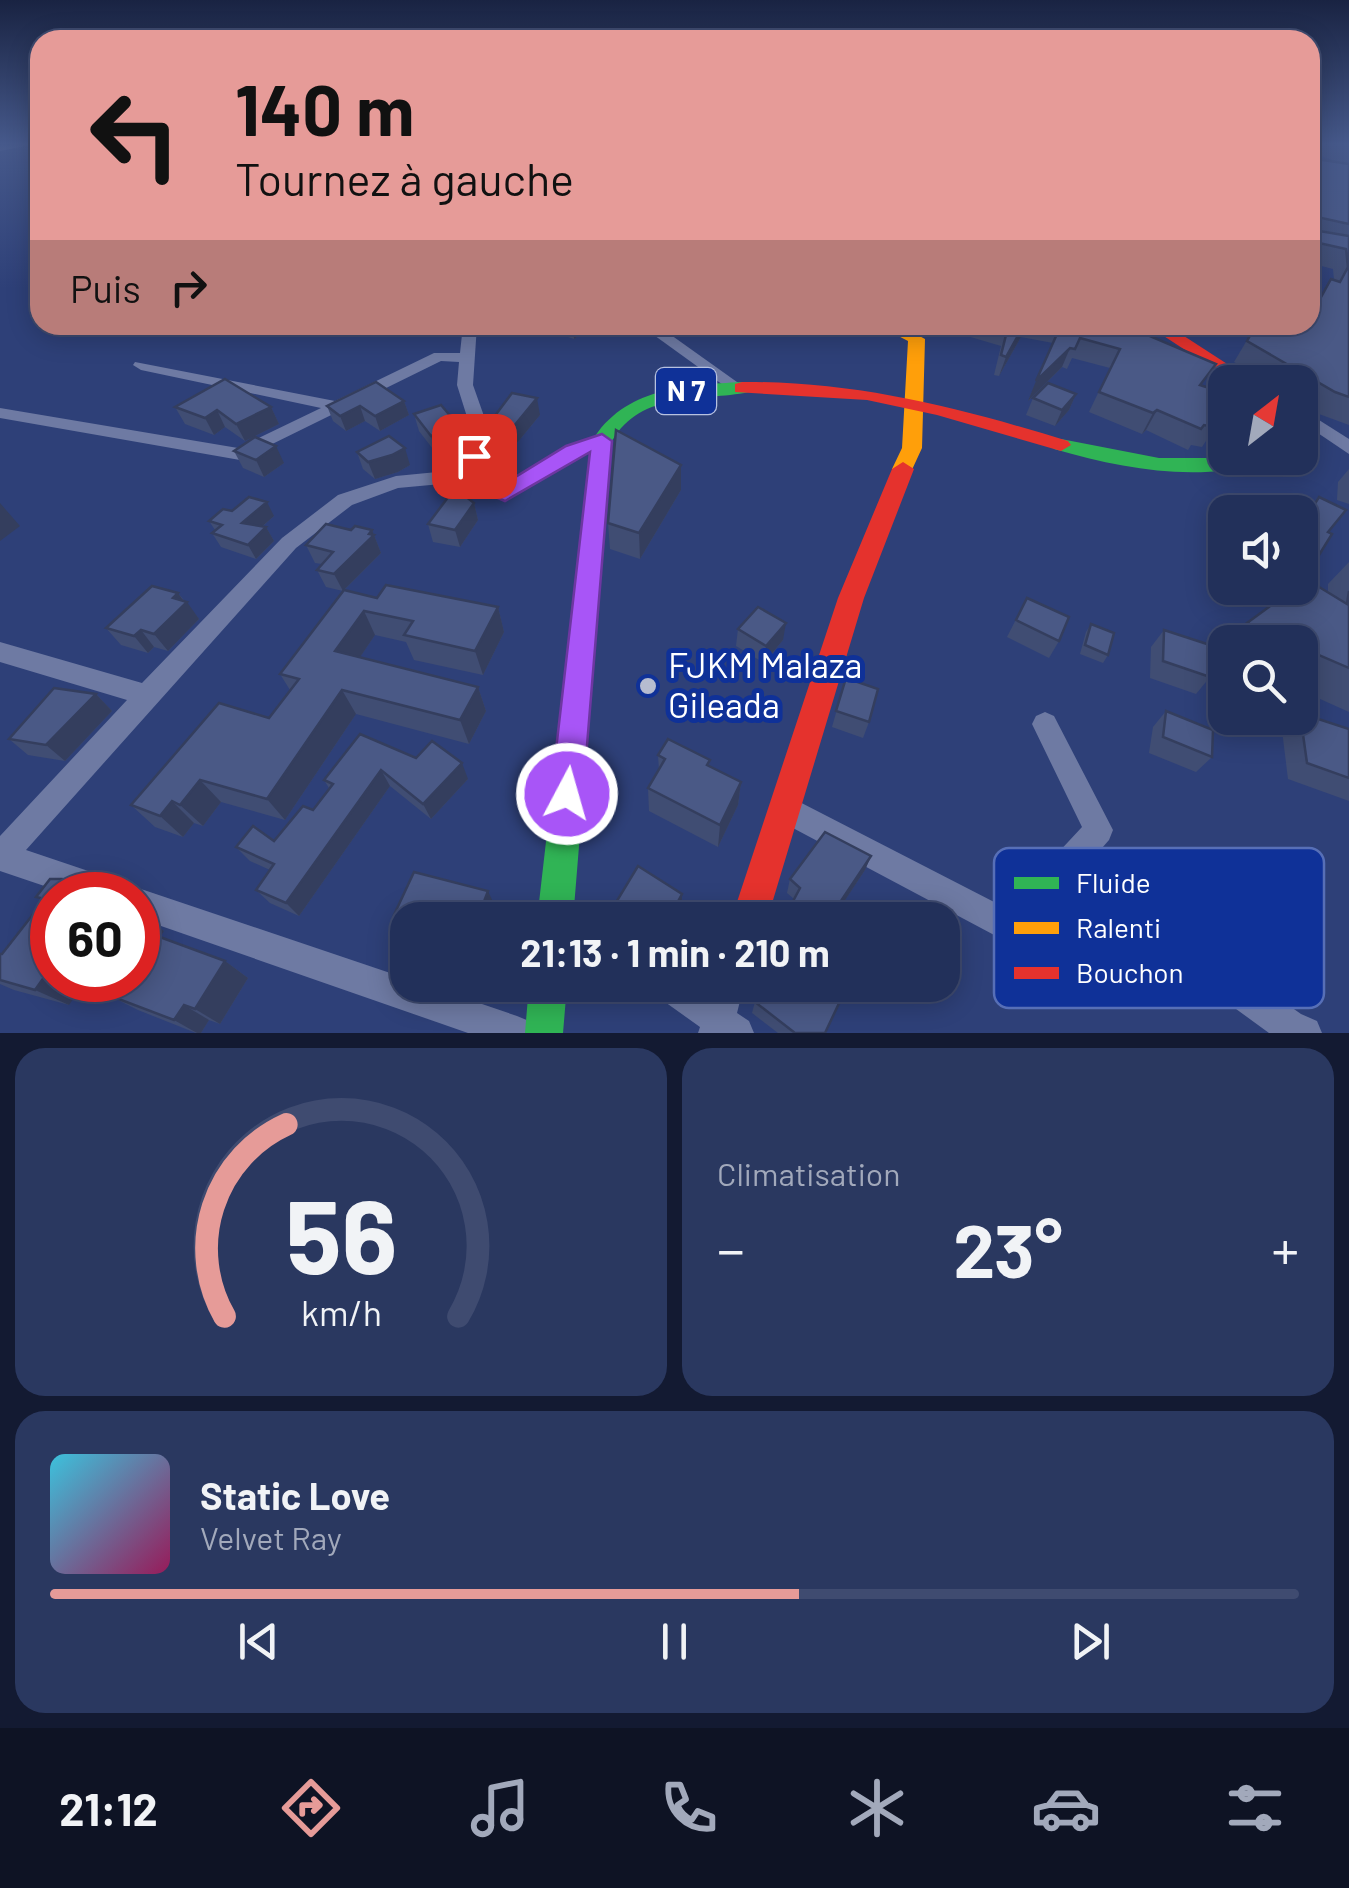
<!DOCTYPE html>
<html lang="fr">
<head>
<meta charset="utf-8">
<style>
  body { margin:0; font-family:Barlow,sans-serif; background:#2a3860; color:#f1f3f6; height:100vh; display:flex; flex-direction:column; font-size:38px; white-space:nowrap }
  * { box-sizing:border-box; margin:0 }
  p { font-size:32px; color:#a2a9bb }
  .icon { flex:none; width:55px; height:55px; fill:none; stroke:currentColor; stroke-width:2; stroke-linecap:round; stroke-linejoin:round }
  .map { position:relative; height:1033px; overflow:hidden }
  .details { display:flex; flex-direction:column; gap:15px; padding:15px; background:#131a32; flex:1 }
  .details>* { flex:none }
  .banner { position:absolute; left:30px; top:30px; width:1290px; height:305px; border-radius:30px; box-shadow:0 5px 25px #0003,0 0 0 2px #3f4b70; background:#e69b98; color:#111; overflow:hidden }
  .needle { width:65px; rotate:31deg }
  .fabs { position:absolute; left:1208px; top:365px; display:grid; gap:20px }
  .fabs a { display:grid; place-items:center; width:110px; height:110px; border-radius:20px; background:#22305a; box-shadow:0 5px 25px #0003,0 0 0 2px #3f4b70; font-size:50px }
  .speed { position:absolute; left:30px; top:872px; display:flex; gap:20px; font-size:50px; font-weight:700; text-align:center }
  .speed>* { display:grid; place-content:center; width:130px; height:130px; border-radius:50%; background:#22305a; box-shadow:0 5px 25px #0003,0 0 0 2px #3f4b70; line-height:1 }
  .speed .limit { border:15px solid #d22; background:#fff; color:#111 }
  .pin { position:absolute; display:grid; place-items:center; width:85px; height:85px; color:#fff; margin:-42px; border-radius:20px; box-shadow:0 5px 15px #0006 }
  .me { position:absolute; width:110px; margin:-55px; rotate:6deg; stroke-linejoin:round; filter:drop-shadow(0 0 8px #0008) }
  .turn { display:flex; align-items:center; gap:35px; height:210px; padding:0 40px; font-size:45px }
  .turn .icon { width:130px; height:130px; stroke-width:2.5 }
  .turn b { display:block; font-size:70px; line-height:85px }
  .then { display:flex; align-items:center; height:95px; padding:0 40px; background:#0003; gap:20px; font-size:38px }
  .big { font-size:75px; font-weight:700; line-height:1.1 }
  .details .widget { flex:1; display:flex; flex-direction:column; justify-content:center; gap:15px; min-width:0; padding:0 35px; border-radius:30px; background:#2a3860 }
  .details .dial { align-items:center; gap:0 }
  .dial svg { height:260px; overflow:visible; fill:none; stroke:#3f4b70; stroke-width:7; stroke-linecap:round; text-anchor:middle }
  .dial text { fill:#f1f3f6; stroke:none }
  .song { display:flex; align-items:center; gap:30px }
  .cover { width:120px; height:120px; border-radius:15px; background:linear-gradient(135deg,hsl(190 70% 55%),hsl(330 70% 35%)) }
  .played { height:10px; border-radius:5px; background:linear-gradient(90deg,#e69b98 60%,#3f4b70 60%) }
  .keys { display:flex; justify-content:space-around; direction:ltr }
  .heat { display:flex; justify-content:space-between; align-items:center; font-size:55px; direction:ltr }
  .details .tiles { flex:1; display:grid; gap:15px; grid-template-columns:1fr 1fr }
  .widget:last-child { grid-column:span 2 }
  .trip { position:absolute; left:390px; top:902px; width:570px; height:100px; border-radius:30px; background:#22305a; box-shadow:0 5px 25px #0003,0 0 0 2px #3f4b70; font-weight:700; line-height:100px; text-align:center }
  .menu { display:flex; height:160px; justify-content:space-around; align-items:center; background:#0e1324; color:#a2a9bb }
  .menu .icon { width:70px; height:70px }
  .menu .selected { color:#e69b98 }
  .menu b { font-size:45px; color:#f1f3f6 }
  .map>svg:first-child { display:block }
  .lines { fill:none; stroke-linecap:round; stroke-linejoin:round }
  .street { fill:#6e7aa3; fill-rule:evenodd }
  .fast { fill:#30b455; fill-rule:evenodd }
  .slow { fill:#ff9f0a; fill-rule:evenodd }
  .jam { fill:#e5322d; fill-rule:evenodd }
  .wall { fill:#404d73; fill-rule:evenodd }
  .shaded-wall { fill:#343e5e }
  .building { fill:#4a5986; stroke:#343e5e; stroke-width:2.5 }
  .route { fill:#a855f7; stroke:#6d37a1; stroke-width:2.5 }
  .poi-dot { fill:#b6bcd0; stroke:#0f3198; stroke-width:4 }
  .labels { text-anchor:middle; stroke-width:10; stroke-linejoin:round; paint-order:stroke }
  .shield { fill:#0f3198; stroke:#b7c1e0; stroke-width:2.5 }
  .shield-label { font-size:28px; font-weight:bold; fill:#fff }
  .near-poi-label { font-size:35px; fill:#fff; stroke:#0f3198; text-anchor:start }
  .key { fill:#0f3198; stroke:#576fb7; stroke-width:2.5 }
  .key-label { font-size:28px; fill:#fff }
</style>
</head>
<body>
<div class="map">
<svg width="1349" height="1033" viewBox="0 0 1349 1033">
  <rect width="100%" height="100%" fill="#2e4078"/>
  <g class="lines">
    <g class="street">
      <path d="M35,144l-35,7v-6z"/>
      <path d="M463,325h14l-4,60 18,51 -15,37 28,12 63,-38 35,-12 9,6 -3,4 -29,10 -74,45 -42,-18 -65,6 -46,17 -56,43 -270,302 89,30 11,4 3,7 9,-3 270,91v6h18l91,31 12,5 5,12h-66l-330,-115v-23h-67l-71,-24v-35l127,-136 -127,-38v-20l142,41 140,-145 56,-43 58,-19 62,-6 15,-34 -16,-51 2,-23 -18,-1 -201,99 -240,-42v-10l238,40 83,-40 -180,-38 -8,-5 2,-3 200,39 99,-48h26z"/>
      <path d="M640,325h17l87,62 -2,3h-12z"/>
      <path d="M1300,408l49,31v15l-49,-33z"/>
      <path d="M1045,712l9,4 59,114 -4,10 -21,24 213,150 16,7 5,12h-53l-199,-145 -22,35 -52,13 -220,-117 -4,-10 4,-10 10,-4 212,109 30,-6 27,-42 27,-29 -50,-103 4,-8z"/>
      <path d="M654,985h44l11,8 3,-8h32l-7,28 12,8 5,12h-56l2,-6 -42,-30z"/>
    </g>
    <g class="fast">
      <path d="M742,382l7,2v8c-49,10 -107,-2 -137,49l-39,479h-36l55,-479c32,-53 93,-56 150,-59z"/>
      <path d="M1061,439l98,19h109l-3,5c-72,19 -141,6 -211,-14l-3,-4z"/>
      <path d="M529,985h38l-4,48h-38z"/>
    </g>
    <path class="slow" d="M877,325h22l26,14 -3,109 -12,26 -7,2 -11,-7 10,-21 6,-107z"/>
    <g class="jam">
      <path d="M1147,325h20l88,57h-21z"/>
      <path d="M742,382c114,-1 218,26 326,59l3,4 -10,6 -124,-36 -70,-15 -132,-8v-8z"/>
      <path d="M903,462l11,7 -50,129 -97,322h-36l107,-322 54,-129z"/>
    </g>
  </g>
  <g class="wall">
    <path d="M1310,144h39v281l-30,-11 -19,-12v-20h-32l-34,-20 22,-37h54l3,-17 18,-29 3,1 -1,-11 -23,-6zM1313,153l22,8 -18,-2z"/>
    <path d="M532,325h61l-19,14z"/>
    <path d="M759,325h74l-51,12 -10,-11 -6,3z"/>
    <path d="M930,325h194l78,61 13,41 -13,20 -11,-2 -3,5 -42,-20 -4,4 -53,-22 21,-44 -38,-10 -5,11 -5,-2 -34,34 25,-58 -32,-6 -22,39 -5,-1 7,-29z"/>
    <path d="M1181,325h30l-13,7z"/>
    <path d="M1076,394l-7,16 -14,16 -29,-11 7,-17z"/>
    <path d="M404,401l5,14 -29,16 -15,-10 -19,10 -13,-10 -6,-15z"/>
    <path d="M175,407h96l8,17 -34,17 -20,-14 -11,8 -29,-11z"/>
    <path d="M414,414l49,28 -27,11 -17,-22z"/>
    <path d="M540,415l-23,28 -23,-5 -3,-17z"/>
    <path d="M234,451l50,12 -20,14 -21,-9z"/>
    <path d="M357,452l53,13 -12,7 -23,7 -12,-10z"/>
    <path d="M681,465v25l-41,69 -30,-10 -2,-26z"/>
    <path d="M1349,469v35l-12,-4 1,-18z"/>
    <path d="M1319,497l9,35 -22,44 -6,7v-60z"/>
    <path d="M474,503l4,17 -18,27 -27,-5 -5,-18z"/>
    <path d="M232,511l42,5 -12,11h4l8,14 -18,18 -35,-12 -9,-14 3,-3 -6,-9z"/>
    <path d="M351,530h21l9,23 -38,38 -17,-4 -9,-17 5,-6 -7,-1 -9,-18z"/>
    <path d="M1349,562v150l-49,-22v-48h-70l17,-19 42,-31 -10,-4h21l28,5v-9z"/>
    <path d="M178,593l21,26 -31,32 -14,-4 -6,6 -27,-8 -15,-17z"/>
    <path d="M377,598l121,9 6,25 -21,43 -69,-15 -8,-18 -31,-7 -15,22 118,30 8,24 -17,33 -113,-30 -71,106 -64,-18 -18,24 -9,-3 -11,14 -28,-10 -24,-22 138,-87 21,-28 -10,-16z"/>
    <path d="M1027,598l32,43 -10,17 -42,-21z"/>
    <path d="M1091,624l17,31 -5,8 -23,-9 6,-22z"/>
    <path d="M738,629l45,11 -19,23 -28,-17z"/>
    <path d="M1164,630l46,47 -14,17 -46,-16 1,-31z"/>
    <path d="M846,678l23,44 -6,16 -31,-11z"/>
    <path d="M96,694l16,17 -47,50 -37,-6 -19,-16z"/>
    <path d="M1166,711l46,46 -16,15 -47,-19 4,-26z"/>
    <path d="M1295,718l54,11v72l-61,-22 -6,-49z"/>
    <path d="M658,755l52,5 -1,6 32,16 -3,23 -20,42 -69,-36 -1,-23 11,-18z"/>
    <path d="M416,758l52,21 -37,40 -41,-33 -91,130 -29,-13 -14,-13 14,-20 -20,-9 -14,-14 38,-6 39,-31 16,-22 -5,-8z"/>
    <path d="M871,856l-6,14 -32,48 -39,-19 -7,-6 3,-14z"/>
    <path d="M52,895l17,110 -55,-15 -14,-6v-30h2l41,-53 -7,-4z"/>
    <path d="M494,904l-6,16h-80v9l-4,-1 -10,-13z"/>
    <path d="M615,904l67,3 -7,13h-53l-5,-3z"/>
    <path d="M138,913l26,18 -4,6 65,24 23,17 -28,46 -11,-4 -8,13h-5l-58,-23 -30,-15 30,-15z"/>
    <path d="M832,992l-7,41h-47l-26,-20 3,-11z"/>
  </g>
  <g class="shaded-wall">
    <path d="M573,325h20l-19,14z"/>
    <path d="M783,325h50l-51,12z"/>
    <path d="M1024,325h1l-4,12 -22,39 7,-19z"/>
    <path d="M1201,325h10l-13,7z"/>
    <path d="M1070,348l-8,19 -34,34 8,-20z"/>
    <path d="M1076,394l-7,16 -14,16 7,-16z"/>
    <path d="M537,398l3,17 -23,28 -3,-17z"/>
    <path d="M404,401l5,14 -29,16 -5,-15z"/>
    <path d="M360,406l5,15 -19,10 -6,-15z"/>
    <path d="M271,407l8,17 -34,17 -9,-17z"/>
    <path d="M217,410l8,17 -11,8 -9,-17z"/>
    <path d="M1157,410l-11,20 -4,4 11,-21z"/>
    <path d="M458,425l5,17 -27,11 -5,-17z"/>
    <path d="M276,446l8,17 -20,14 -8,-17z"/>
    <path d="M405,448l5,17 -12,7 -23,7 -7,-17z"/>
    <path d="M681,465v25l-41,69 -1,-26z"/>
    <path d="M267,502l7,14 -24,21 -8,-14z"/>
    <path d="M0,503l20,23 -20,15z"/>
    <path d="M474,503l4,17 -18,27 -5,-17z"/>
    <path d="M266,527l8,14 -18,18 -8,-14z"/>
    <path d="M372,530l9,23 -38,38 -9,-17z"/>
    <path d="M178,593l7,10 2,-1 12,17 -31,32 -14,-17 19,-36z"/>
    <path d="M498,607l6,25 -21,43 -8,-24z"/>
    <path d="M364,611l11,24 -27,40 -13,-24z"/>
    <path d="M786,623l-3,17 -19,23 2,-17z"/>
    <path d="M141,630l13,17 -6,6 -14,-17z"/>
    <path d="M478,687l8,24 -17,33 -9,-24z"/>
    <path d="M342,690l14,24 -71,106 -18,-21z"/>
    <path d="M96,694l16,17 -47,50 -19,-16z"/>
    <path d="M462,763l6,16 -37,40 -8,-15z"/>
    <path d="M381,770l9,16 -91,130 -13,-13z"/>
    <path d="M200,780l21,22 -18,24 -23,-21z"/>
    <path d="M741,782l-3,23 -20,42 2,-22z"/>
    <path d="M172,801l22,22 -11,14 -23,-21z"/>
    <path d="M871,856l-6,14 -33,50h-2z"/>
    <path d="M488,891l6,13 -6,16h-11z"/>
    <path d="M682,894v13l-7,13h-7z"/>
    <path d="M138,913l26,18 -8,13 -18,-13z"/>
    <path d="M225,961l23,17 -28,46 -25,-15z"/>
    <path d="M52,966v14h34l-17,25 -34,-15z"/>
    <path d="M184,1005l25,15 -8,13h-4l-23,-13z"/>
  </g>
  <g class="building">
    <path d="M1310,144h5l-2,10 4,5 32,5v60l-27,-6 -4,3 1,10 30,5v161l-14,-5 -88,-51 9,-16h54v-18l5,1 16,-29 9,3 8,-15 -2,-18 -36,-8z"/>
    <path d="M1001,325h23l-18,32 -5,-2 7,-28z"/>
    <path d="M1061,325h63l92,39 -16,21 25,8v11l-10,23 -11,-2 -3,4 -44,-19 -4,3 -54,-21 21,-43 -40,-11 -5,11 -5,-1 -34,33z"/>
    <path d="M225,379l46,28 -35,17 -19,-14 -12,8 -30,-11z"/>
    <path d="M376,382l28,19 -29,15 -15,-10 -20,10 -13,-10z"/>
    <path d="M1048,383l28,11 -14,16 -29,-12z"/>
    <path d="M512,393l25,5 -23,28 -23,-5z"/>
    <path d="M441,405l17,20 -27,11 -17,-22z"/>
    <path d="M616,430l65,35 -42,68 -31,-10z"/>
    <path d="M389,436l16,12 -13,7 -24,7 -11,-10z"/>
    <path d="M255,437l21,9 -20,14 -22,-9z"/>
    <path d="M455,488l19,15 -19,27 -27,-6z"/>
    <path d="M249,497l18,5 -25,21 24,4 -18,18 -36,-12 10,-8 -13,-4 14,-12 9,2z"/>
    <path d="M1319,497l27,13 -18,22 4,2 -26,42 -6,-3v-45z"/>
    <path d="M326,524l25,6 4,-4 17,4 -3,4 5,1 -40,39 -17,-4 16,-18 -27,-7z"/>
    <path d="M1306,579l41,25 2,-13v77l-49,-21v-5h-10l-43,-19 48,-35h5v-4z"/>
    <path d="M386,585l112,22 -23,44 -71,-16 9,-14 -49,-10 -29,40 143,36 -18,33 -118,-30 -75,109 -67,-19 -20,25 -8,-4 -12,15 -29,-11 88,-102 50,15 30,-39 -19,-5 64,-84 33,8z"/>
    <path d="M152,586l26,7 -5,5 14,4 -33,32 -13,-4 -7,6 -28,-8z"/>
    <path d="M1027,598l42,19 -10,24 -43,-21z"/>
    <path d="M758,607l28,16 -20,23 -28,-17z"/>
    <path d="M1091,624l23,9 -6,22 -23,-10z"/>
    <path d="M1164,630l46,15v32l-47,-16z"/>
    <path d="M846,678l32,11 -9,33 -33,-11z"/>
    <path d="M54,688l42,6 -50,51 -37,-6z"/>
    <path d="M1166,711l47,19 -1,27 -49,-20z"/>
    <path d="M1300,713l49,16v49l-42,-15z"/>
    <path d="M360,734l56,24 16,-17 30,22 -39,41 -42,-34 -95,133 -30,-13 18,-26 -38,-17 17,-21 21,15 29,-35 10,4 20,-26 -9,-4z"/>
    <path d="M668,739l42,21 -3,5 34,17 -21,43 -72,-37 17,-29 -7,-4z"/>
    <path d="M825,832l46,24 -40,60 6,4h-54l17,-32 -10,-9z"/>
    <path d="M638,866l44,28 -14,26h-28l-25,-16z"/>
    <path d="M414,872l74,19 -11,29h-64l-19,-5z"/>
    <path d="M50,879h12l45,11 1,5h-56v71l-17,24 -35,-10v-26h2l43,-55 -9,-2z"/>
    <path d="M138,929l87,32 -30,48 -11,-4 -10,15 -66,-25 11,-15h19z"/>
    <path d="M764,985h71l-3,7 9,7 -16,34h-30l-40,-31z"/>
  </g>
  <linearGradient id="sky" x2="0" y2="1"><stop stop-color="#192342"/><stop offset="0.5" stop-color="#46598b"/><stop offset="1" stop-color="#46598b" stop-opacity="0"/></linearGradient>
  <rect width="1349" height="288" fill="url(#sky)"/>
  <path class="route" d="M602,434l10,7 -29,353 -5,11 -11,4 -11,-4 -5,-11 39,-342 -85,49 -47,-20 -3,-5 11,-25 8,-2 10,7 -7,17 27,11 62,-38z"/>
  <circle class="poi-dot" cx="648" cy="686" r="10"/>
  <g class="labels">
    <rect class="shield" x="656" y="368" width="60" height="46" rx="8"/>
    <g class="shield-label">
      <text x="686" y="401">N 7</text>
    </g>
    <g class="near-poi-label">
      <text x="668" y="678">FJKM Malaza<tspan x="668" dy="40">Gileada</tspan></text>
    </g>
  </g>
  <rect x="994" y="848" width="330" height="160" rx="15" class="key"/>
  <rect x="1014" y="877" width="45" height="12" fill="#30b455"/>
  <rect x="1014" y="922" width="45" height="12" fill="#ff9f0a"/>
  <rect x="1014" y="967" width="45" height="12" fill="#e5322d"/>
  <g class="key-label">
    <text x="1076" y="893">Fluide</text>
    <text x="1076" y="938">Ralenti</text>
    <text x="1076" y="983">Bouchon</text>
  </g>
</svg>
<div class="fabs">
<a><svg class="needle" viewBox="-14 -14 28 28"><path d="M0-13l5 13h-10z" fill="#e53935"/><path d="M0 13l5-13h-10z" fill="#a2a9bb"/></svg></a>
<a><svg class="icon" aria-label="sound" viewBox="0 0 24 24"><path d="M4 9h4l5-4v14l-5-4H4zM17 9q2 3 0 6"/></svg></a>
<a><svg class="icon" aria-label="search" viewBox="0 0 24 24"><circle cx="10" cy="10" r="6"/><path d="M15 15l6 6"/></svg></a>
</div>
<div class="speed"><div class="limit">60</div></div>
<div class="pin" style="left:474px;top:456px;background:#d93025"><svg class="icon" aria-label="arrive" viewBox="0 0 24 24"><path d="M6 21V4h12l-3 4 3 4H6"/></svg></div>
<svg class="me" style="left:567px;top:794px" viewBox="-20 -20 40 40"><circle r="17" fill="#a855f7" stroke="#fff" stroke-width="3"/><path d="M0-11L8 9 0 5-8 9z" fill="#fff"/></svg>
<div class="trip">21:13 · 1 min · 210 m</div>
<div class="banner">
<div class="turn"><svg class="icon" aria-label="left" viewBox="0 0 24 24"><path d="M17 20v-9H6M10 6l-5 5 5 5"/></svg><div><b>140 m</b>Tournez à gauche</div></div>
<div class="then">Puis<svg class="icon" aria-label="right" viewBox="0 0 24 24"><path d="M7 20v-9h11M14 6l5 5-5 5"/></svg></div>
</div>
</div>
<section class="details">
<div class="tiles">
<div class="widget dial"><svg viewBox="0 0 100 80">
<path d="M14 69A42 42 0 1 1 86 69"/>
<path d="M14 69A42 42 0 0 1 33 10" stroke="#e69b98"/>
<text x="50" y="56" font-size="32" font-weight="700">56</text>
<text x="50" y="72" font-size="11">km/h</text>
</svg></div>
<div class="widget"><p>Climatisation</p>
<div class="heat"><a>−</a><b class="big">23°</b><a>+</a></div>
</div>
<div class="widget">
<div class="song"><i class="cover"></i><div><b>Static Love</b><p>Velvet Ray</p></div></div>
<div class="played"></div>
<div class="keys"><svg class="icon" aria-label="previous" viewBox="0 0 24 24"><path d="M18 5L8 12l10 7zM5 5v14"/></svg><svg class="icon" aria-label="pause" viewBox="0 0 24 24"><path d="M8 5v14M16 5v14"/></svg><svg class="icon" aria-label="next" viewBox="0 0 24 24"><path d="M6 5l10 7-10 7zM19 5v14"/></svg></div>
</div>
</div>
</section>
<nav class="menu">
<b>21:12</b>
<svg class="icon selected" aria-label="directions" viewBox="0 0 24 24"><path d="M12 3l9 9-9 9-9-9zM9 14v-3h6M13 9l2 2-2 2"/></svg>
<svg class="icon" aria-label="music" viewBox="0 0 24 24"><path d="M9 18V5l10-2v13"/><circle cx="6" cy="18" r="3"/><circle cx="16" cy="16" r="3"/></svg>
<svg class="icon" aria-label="phone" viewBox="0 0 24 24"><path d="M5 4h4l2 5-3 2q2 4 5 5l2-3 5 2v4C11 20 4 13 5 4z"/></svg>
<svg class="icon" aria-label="climate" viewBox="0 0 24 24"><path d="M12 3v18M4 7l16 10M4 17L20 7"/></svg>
<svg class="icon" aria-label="car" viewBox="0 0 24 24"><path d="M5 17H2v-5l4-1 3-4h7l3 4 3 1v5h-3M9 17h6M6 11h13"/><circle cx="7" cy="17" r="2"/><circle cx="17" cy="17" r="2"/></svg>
<svg class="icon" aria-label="filters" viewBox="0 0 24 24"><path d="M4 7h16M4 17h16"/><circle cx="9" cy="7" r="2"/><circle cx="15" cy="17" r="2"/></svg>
</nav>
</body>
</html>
